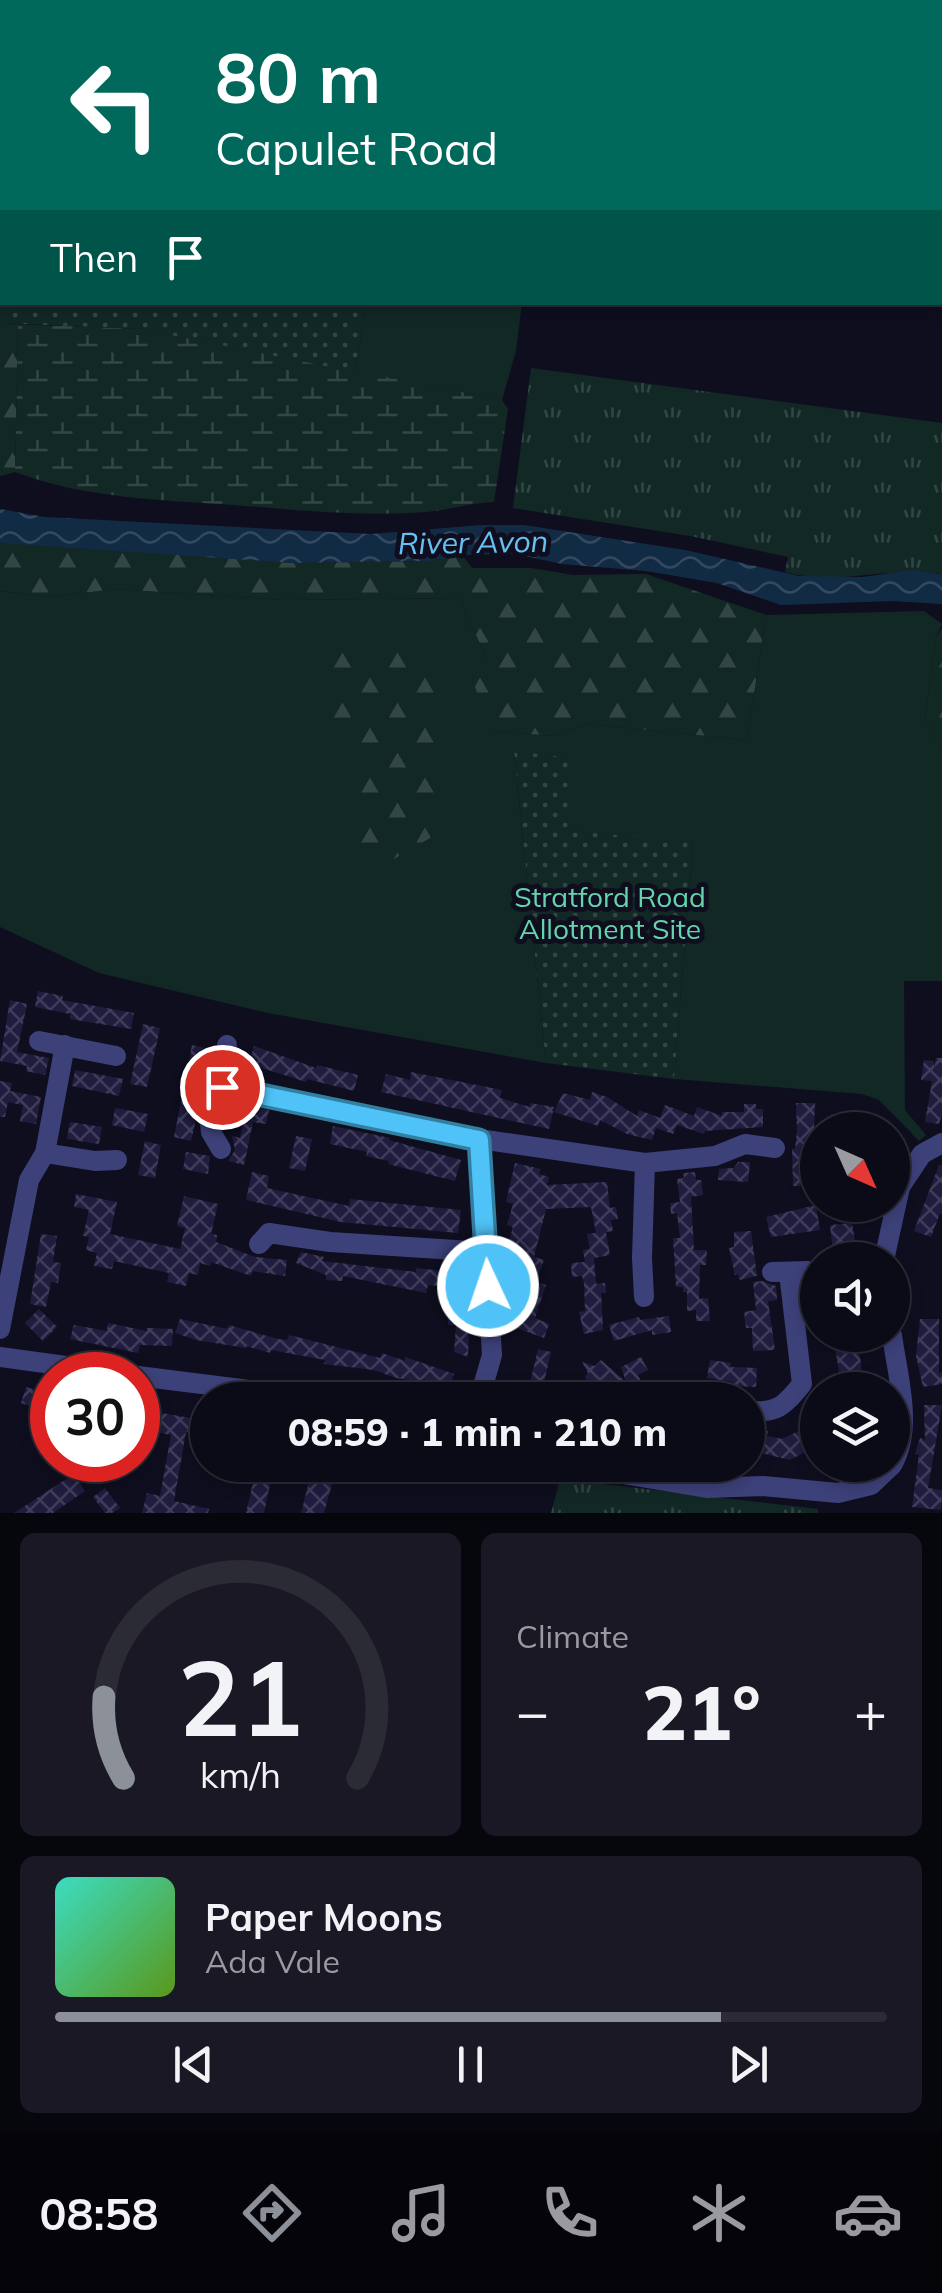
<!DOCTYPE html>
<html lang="en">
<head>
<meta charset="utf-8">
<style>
  body { margin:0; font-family:Mulish,sans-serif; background:#191824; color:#f1f3f6; height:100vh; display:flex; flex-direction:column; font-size:38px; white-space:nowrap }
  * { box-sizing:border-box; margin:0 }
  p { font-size:32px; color:#9a9aa1 }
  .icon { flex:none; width:55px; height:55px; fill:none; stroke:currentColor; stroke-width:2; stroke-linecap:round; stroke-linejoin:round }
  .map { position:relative; height:1513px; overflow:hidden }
  .sheet { display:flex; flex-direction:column; gap:20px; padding:20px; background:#06060d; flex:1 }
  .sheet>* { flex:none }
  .hud { position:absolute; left:0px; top:0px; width:942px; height:305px; box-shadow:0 5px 15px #0003,0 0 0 2px #2b2b36; background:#00695c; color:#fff; overflow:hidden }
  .needle { width:65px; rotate:135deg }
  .tools { position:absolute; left:800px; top:1112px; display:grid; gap:20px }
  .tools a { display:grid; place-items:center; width:110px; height:110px; border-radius:50%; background:#0b0a17; box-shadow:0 5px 15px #0003,0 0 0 2px #2b2b36; font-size:50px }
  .speed { position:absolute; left:30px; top:1352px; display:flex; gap:20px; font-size:50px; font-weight:700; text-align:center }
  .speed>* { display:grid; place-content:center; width:130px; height:130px; border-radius:50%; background:#0b0a17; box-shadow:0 5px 15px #0003,0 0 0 2px #2b2b36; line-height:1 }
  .speed .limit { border:15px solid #d22; background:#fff; color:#111 }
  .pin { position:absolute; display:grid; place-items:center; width:85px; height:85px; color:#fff; margin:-42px; border:5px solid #fff; border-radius:50%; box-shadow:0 2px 10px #0007 }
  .me { position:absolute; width:110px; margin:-55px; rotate:357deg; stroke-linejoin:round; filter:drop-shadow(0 0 8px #0008) }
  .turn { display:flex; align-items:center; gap:35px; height:210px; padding:0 50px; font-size:45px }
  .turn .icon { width:130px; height:130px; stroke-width:2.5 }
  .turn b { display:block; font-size:70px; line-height:85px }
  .then { display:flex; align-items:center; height:95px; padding:0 50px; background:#0003; gap:20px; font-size:38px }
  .big { font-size:75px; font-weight:800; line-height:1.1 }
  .sheet .card { flex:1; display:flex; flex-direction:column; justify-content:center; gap:15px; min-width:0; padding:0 35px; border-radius:15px; background:#191824 }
  .sheet .dial { align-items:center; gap:0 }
  .dial svg { height:260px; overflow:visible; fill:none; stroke:#2b2b36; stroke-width:7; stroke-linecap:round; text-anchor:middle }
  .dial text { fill:#f1f3f6; stroke:none }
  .song { display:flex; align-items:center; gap:30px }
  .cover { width:120px; height:120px; border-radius:15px; background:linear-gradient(135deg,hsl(170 70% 55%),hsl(90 70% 35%)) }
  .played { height:10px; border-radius:5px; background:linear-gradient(90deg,#8c9099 80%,#2b2b36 80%) }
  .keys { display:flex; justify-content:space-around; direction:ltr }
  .heat { display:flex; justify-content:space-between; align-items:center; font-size:55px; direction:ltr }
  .sheet .tiles { flex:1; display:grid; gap:20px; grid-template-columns:1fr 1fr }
  .card:last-child { grid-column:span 2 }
  .trip { position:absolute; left:190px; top:1382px; width:575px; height:100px; border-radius:50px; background:#0b0a17; box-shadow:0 5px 15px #0003,0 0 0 2px #2b2b36; font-weight:800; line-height:100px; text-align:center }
  .tab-bar { display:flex; height:160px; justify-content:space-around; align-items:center; background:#040409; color:#9a9aa1 }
  .tab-bar .icon { width:70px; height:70px }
  .tab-bar .selected { color:#8c9099 }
  .tab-bar b { font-size:45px; color:#f1f3f6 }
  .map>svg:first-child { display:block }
  .grass { fill:#122825 }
  .forest { fill:url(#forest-firs) }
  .wetland { fill:url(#wetland-marsh) }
  .park { fill:url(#park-tufts) }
  .garden { fill:url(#garden-dots) }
  .water { fill:url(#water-waves) }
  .building { fill:url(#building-cross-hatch) }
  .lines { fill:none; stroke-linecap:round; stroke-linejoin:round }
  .minor { stroke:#3d417a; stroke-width:20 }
  .route-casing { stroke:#337fa1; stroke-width:25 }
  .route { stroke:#4fc3f7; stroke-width:18 }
  .labels { text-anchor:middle; stroke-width:10; stroke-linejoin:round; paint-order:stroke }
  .park-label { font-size:28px; fill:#63d4ac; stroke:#0f0e1f }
  .water-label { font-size:30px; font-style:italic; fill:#67c0f2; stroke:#0f0e1f }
</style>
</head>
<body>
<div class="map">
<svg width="942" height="1513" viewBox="0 0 942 1513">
  <defs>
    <pattern id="forest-firs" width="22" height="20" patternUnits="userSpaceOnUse" patternTransform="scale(2.5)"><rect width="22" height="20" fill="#122825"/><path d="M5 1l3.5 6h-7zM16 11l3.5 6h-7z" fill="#334646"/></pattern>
    <pattern id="wetland-marsh" width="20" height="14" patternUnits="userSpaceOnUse" patternTransform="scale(2.5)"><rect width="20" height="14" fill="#122825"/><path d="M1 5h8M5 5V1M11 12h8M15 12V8" fill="none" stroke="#334646"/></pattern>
    <pattern id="park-tufts" width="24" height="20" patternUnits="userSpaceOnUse" patternTransform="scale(2.5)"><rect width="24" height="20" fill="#122825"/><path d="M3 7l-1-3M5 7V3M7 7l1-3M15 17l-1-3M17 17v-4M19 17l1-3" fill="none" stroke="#334646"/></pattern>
    <pattern id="garden-dots" width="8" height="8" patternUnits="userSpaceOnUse" patternTransform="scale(2.5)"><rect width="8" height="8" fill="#122825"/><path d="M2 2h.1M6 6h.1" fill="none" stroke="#334646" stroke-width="1.8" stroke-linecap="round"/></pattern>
    <pattern id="water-waves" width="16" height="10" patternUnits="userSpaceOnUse" patternTransform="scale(2.5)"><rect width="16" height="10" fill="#122b44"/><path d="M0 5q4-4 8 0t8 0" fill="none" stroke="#334960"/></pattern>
    <pattern id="building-cross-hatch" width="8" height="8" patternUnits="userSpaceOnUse" patternTransform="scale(2.5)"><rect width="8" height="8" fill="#1f1c3e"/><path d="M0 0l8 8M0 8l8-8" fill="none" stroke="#3e3c5b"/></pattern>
  </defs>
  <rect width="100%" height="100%" fill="#0f0e1f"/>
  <g class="grass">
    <path d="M366,303h156l-6,48 -14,49 -147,-28z"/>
    <path d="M115,589l169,11 175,-2 28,61 4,72 64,5 32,-12 160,16 19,-125 158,-4 18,13 -6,14 -11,81 17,31v231h-38l1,129 21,25 -7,6 -40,-41 -17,-6 -188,-15 19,-236 -123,-12 -1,-73 -55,-6 32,311 -278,-50 -169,-40 -99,-46v-336l51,6z"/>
  </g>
  <g class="forest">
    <path d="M0,323l18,1 -3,148 -15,4z"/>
    <path d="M0,542l293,21 136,-2 33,-6 10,13h59l42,7 73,-1 120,41 -19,125 -160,-16 -32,12 -64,-5 -16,-44 12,-28 -28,-61 -175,2 -169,-11 -64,8 -51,-6z"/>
    <path d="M942,628v122l-17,-31 11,-81z"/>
    <path d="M364,645l32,6 30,13 12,23 7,116 -15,35 -36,21 -33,-10 -10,-35 1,-63 -15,-23 -14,-32 2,-23 12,-18z"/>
  </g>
  <path class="wetland" d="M18,324l123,5 361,71 6,9 -14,93c-26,1 -44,8 -68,10 -64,5 -128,-2 -192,-7 -74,-5 -150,-7 -219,-33z"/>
  <g class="park">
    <path d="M531,368l411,55v151c-52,-9 -105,13 -157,-2l3,-15 -98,-21 -177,-28z"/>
    <path d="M560,1479l258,30v4h-267z"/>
  </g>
  <g class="garden">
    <path d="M0,0h410l-408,2v300l364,1 -11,69 -214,-43 -141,-6z"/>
    <path d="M514,751l56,7 1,73 122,11 -19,237 -128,-16z"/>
  </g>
  <path class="water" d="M0,509l45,8 326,17 111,-9h42l161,25 114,26 64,1 51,-7 25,4h3v30l-50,-3 -111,4 -64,-22 -71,-12 -84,-7 -46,-10 -54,1 -33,6 -136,2 -290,-20 -3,-1z"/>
  <g class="building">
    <path d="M38,991l25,5 -1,4 72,13 -3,16 -61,-10v-5l-35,-7z"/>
    <path d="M10,1000l17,4 -10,48 32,6 -4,17 -19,-4 1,-5 -27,-5z"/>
    <path d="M143,1024l17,4 -13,59 -17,-3z"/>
    <path d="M192,1045l17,4 -8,43 -7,14 2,14 -5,21 -17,-4z"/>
    <path d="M254,1046l62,22 1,-3 41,10 -4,16 -47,-12 -1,3 -57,-18z"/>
    <path d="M936,1058h6v57l-3,9 -14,-2 7,-41 -11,-1 3,-20 10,1v8z"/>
    <path d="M75,1070l48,9 -4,17 -47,-10z"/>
    <path d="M411,1072l91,18 -2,8 30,9v-4l24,4 -5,22 -168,-37 5,-18 24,6z"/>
    <path d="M0,1081l12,2 -2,8 31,6 -5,27 -16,-3 3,-16 -15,-3 -3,15h-5z"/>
    <path d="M592,1092l15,5 30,19 2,-6 21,8 5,-13 29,11 3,-9 25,9v-4h22v-8h12v5h7v18l-58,4 -1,3 -27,-9 -4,9 -17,-6 -4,12 -25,-6 -27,-14 -2,6 -44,-14 9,-19 27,7z"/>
    <path d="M796,1103h19l-3,83h-19l-1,-37h3l2,-19z"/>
    <path d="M246,1106l23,4 -3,14 -13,-2 -9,43 -16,-4 7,-11 -3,-14 8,2z"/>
    <path d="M115,1108l33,6 -4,18 -32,-7z"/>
    <path d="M70,1122l32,5 -3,17 -32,-5z"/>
    <path d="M333,1126l57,12 -1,2 72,20 -6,21 -67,-17 1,-3 -23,-5 1,-4 -37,-8z"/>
    <path d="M296,1136l16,3 -7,32 -16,-3z"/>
    <path d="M145,1141l16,4 -6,33 -17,-3z"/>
    <path d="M186,1152l24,4 -2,18 -25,-5z"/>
    <path d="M738,1162h12l-2,20 -30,-2 1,-11 15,-1z"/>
    <path d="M515,1163l26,6 -2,5 10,3 -2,8 60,-3 3,26 6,-1 2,12 -7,1 2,11 -7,1 4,23 -16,3 2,26 9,-1 1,10h-5l2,37 -19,4 -5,-22 6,-1 -1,-28 -2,-7 -10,1 -1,-14 14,-1 -2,-12 7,-1 -3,-15 9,-1 -5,-26 -45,2 -12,48 10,3 -8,22 10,3 -11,33 14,6 -5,14 -30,-11 10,-26 -12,-4 7,-21 -8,-3 6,-19 -11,-4 7,-23 -6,-2 6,-21 -7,-2z"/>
    <path d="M939,1165h3v49l-2,-1 -9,24 -17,-6z"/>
    <path d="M252,1172l17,4 -2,12 82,18 1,-7 111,11 -3,23 -117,-11 -95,-22z"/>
    <path d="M695,1172l1,8h5l2,15 -12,2 3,53h13l-1,15h-6l-1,34 9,-1 2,23h-14v-11l-9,1v-19h-4v-5h-7l-3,-49h7l-3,-25 -6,1 -1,-11 10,-1 -3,-23 7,-1 -1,-5z"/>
    <path d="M76,1194l41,8 -7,32 70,15 5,-21 -8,-2 7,-30 34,8 -7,30 6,1 -1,7 39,15 32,3 -2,16 -33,-5 -1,5 -40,-14 -1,4 -10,-3 -2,12 -9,-2 -3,13 -19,-4 2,-9 -55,-12 -2,8 -18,-3 3,-13 -11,-3 3,-13 -6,-1 6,-26 -15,-3z"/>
    <path d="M816,1205l4,25 -49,7 -5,-20z"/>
    <path d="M852,1223l6,37h-24l-4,-35z"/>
    <path d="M751,1231l6,45 -17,4 -2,-6 -3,1 -6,-27 5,-1v-15z"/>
    <path d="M41,1234l16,2 -4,26 8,1 -3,20 -7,-1 -5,25 -16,-3z"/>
    <path d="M301,1252l23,5 -2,4 94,11v-4l48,5 -1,15 -35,-3 -2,8 -83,-17 -1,5 -16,-1v-5l-30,-12z"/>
    <path d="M762,1281l14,5 1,14 -9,1 7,49 -22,1 -1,-23h-6l-2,-16 12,-2 -3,-28z"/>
    <path d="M456,1298l14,1 -2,58 -14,-5 2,-27h-8v-16h8z"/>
    <path d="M39,1309l18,18 -14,14 -18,-18z"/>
    <path d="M669,1316l2,16 -19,3v-5l-38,11 -5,-16 30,-8 1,3z"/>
    <path d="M180,1319l48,10 1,-4 49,14 9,1 2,-5 91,23 2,-5 23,8v-4l49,17 -5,14 -26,-9 -1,3 -26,-4 -22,-8 -50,-6 1,-4 -54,-10 -1,3 -24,-7v2l-50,-8 -21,-7z"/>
    <path d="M920,1319h19v54l3,-1v12l-19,3 -7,-31z"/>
    <path d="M108,1323l39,8v-3l26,1 -1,17 -32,-1 -2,8 -68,-14 4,-14 33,6z"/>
    <path d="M833,1335h21l7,27v27l-19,1z"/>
    <path d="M538,1349l13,3 -9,39 20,5v4h-36z"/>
    <path d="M641,1357l7,13 -10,5 3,6 -18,8 -9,11h-15l6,-7 -20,-15 3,-5 -6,-11 13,4 6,-6 25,22 -5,-15z"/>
    <path d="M710,1360l21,3 -1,4 27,1 -1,19 -23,-1v-4l-26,-4z"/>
    <path d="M26,1387l26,8 -5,16 -26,-8z"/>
    <path d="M924,1405h18l-14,83 14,2 -1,20 -29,-3 7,-52 -4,-1 5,-16 5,2z"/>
    <path d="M138,1409l70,12v15l-22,-4 -12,69 35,8 -1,4h-66l5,-20 13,3 11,-61 -15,-3 1,-4 -19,-6z"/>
    <path d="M818,1423v18l-13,6 2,4 -17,9 -41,-10 -1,-22 20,3 -1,5 15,3 19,-9 3,7z"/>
    <path d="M257,1465h17l-10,48h-18z"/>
    <path d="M74,1474l11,17 -32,22h-39z"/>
    <path d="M310,1478l22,6 -8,29h-23z"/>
    <path d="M105,1488l15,20 -8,5h-7l-12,-16z"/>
  </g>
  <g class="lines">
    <g class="minor">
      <path d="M39,1041l77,15"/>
      <path d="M222,1087l5,-42"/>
      <path d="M221,1149l-10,-17 -3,-26 14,-19 257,52 166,24 70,-7 30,-12 30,4"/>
      <path d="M45,1153l50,8 22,-1"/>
      <path d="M259,1244l10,-11 61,9 157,10"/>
      <path d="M884,1260l16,-73 22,-33 20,-11"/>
      <path d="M772,1272l36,-1"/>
      <path d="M644,1297l-2,-39 3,-95"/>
      <path d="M0,1329l29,-149 16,-27 20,-108"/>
      <path d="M892,1335c5,39 22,93 0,130"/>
      <path d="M0,1357l131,18"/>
      <path d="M138,1376l190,24"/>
      <path d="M479,1400l13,-45 -13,-216"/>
      <path d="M662,1400h17"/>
      <path d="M748,1410c28,5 37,-5 54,-26l-13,-111"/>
      <path d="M589,1465l40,10 78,13 56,-2 75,7 33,-8 21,-20"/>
    </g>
  </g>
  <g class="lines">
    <g class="route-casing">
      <path id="route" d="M222,1087l257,53 9,146"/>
    </g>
    <use href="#route" class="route"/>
  </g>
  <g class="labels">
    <g class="park-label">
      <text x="610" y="907">Stratford Road<tspan x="610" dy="32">Allotment Site</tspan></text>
    </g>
    <g class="water-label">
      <text transform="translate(473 543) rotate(-1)" y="10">River Avon</text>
    </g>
  </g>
</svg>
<div class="tools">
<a><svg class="needle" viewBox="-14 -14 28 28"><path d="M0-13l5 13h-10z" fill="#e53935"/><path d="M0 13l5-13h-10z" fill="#9a9aa1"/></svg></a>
<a><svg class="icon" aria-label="sound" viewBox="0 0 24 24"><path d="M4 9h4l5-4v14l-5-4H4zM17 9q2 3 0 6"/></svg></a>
<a><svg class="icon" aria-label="layers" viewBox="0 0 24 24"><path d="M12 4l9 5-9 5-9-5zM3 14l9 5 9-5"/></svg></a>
</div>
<div class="speed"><div class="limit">30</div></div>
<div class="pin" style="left:222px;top:1087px;background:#d93025"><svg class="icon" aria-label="arrive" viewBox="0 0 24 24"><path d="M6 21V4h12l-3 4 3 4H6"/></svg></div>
<svg class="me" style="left:488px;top:1286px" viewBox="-20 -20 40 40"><circle r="17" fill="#4fc3f7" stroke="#fff" stroke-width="3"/><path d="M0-11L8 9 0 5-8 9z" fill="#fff"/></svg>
<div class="trip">08:59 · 1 min · 210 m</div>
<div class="hud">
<div class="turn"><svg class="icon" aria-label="left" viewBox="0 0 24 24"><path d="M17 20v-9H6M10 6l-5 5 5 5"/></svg><div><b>80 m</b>Capulet Road</div></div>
<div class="then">Then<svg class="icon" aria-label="arrive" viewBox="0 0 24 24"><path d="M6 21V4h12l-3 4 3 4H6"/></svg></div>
</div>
</div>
<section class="sheet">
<div class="tiles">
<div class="card dial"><svg viewBox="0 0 100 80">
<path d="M14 69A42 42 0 1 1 86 69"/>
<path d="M14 69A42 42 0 0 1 8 44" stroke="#8c9099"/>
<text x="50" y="56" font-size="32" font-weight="700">21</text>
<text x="50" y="72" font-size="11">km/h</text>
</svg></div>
<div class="card"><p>Climate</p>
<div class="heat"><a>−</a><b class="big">21°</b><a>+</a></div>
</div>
<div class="card">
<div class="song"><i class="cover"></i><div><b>Paper Moons</b><p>Ada Vale</p></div></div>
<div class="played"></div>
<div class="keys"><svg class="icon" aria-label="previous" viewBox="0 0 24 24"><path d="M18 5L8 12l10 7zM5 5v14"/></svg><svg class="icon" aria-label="pause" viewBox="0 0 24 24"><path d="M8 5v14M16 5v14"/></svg><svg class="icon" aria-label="next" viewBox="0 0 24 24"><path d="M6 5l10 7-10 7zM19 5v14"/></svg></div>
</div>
</div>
</section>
<nav class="tab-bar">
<b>08:58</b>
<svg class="icon selected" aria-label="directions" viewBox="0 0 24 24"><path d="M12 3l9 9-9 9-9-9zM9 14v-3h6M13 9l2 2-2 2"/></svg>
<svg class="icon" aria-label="music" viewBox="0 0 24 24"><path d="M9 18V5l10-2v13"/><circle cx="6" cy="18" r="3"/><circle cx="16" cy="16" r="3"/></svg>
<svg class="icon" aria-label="phone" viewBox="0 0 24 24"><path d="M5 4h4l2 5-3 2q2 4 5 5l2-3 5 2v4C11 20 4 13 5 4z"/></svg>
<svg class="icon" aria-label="climate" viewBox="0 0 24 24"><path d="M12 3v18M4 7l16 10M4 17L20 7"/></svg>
<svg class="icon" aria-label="car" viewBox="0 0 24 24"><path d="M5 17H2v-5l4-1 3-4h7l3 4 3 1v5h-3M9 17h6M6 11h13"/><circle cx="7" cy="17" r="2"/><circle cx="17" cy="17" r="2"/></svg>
</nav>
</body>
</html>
